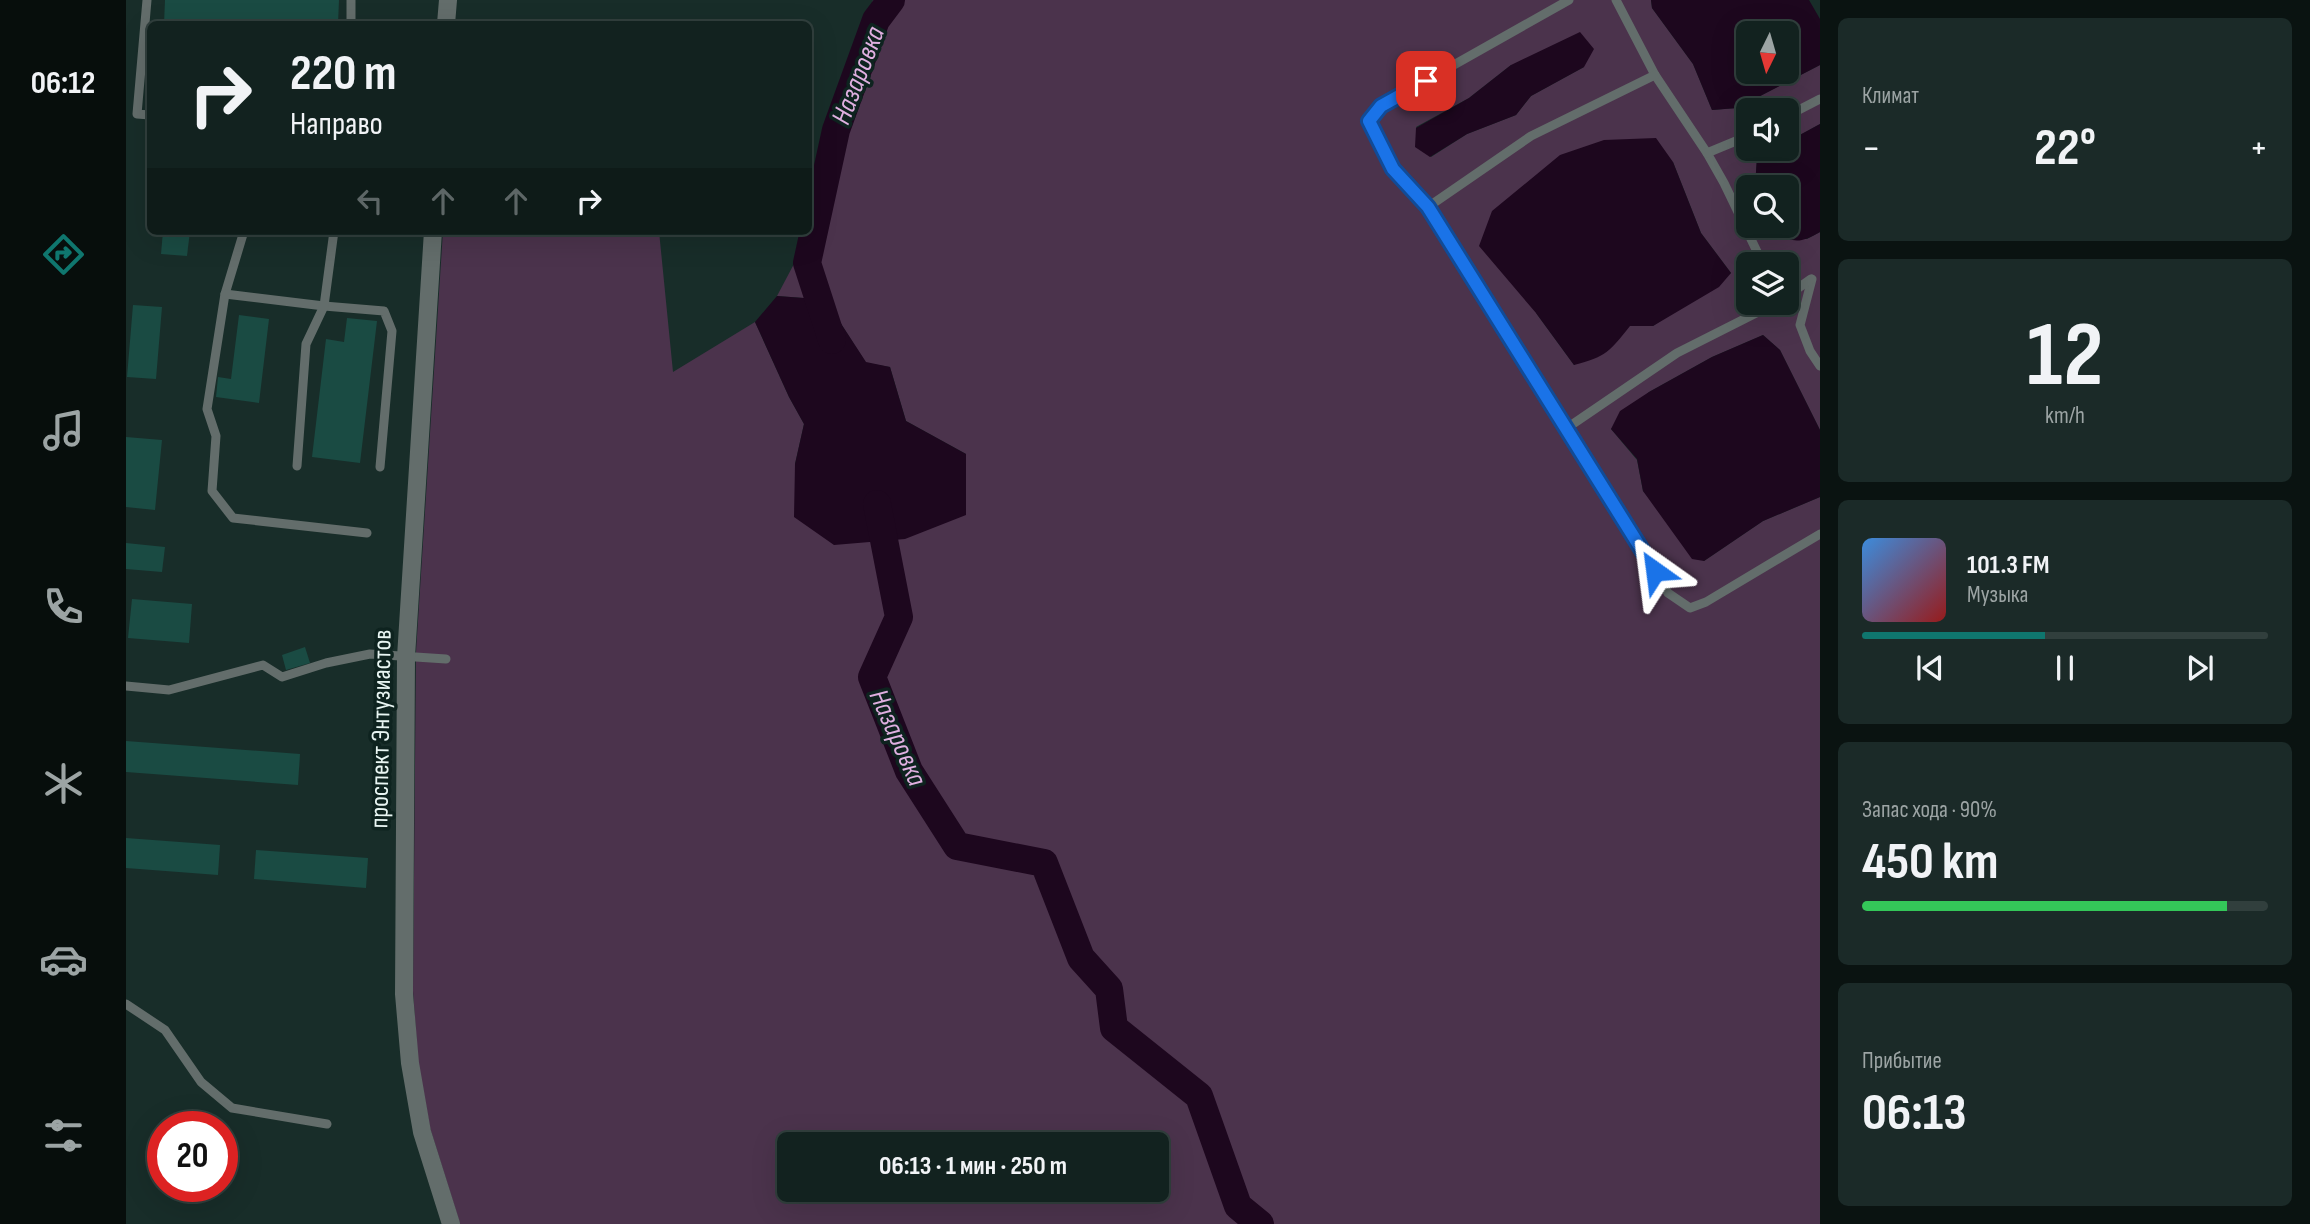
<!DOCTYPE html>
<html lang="ru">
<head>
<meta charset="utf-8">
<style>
  body { margin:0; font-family:"Sofia Sans Condensed",sans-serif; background:#1b2a28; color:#f1f3f6; height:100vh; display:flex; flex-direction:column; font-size:26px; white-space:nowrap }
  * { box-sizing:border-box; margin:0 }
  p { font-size:23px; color:#9ca4a4 }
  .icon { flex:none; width:38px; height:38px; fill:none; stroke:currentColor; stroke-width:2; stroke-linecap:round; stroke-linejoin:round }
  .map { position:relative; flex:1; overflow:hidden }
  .side { display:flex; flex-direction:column; gap:18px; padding:18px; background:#0a1311; width:490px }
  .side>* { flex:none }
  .hud { position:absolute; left:21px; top:21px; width:665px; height:214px; border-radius:10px; box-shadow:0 7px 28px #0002,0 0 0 2px #313f3d; background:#12221f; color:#f1f3f6; overflow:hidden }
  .needle { width:46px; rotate:185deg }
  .controls { position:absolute; left:1610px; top:21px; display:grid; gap:14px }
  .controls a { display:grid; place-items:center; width:63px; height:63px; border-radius:10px; background:#12221f; box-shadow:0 7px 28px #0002,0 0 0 2px #313f3d; font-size:35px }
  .speed { position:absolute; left:21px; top:1111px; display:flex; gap:14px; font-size:35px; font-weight:700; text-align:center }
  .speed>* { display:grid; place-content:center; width:91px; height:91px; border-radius:50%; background:#12221f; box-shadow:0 7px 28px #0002,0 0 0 2px #313f3d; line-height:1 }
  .speed .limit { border:10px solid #d22; background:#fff; color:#111 }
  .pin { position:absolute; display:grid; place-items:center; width:60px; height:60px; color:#fff; margin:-30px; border-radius:14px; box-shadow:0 4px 10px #0006 }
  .me { position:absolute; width:77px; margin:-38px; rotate:329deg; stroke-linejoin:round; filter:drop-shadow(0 0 5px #0008) }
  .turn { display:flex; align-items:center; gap:24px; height:147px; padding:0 28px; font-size:32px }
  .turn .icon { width:91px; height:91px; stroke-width:2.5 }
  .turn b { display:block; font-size:49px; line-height:60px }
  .lanes { display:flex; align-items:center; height:66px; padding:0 28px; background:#0003; justify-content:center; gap:35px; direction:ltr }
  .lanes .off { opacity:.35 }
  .big { font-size:52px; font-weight:700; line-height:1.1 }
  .side .widget { flex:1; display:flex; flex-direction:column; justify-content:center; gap:10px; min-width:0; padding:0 24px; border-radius:10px; background:#1b2a28 }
  .side .dial { align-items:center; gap:0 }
  .dial b { font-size:91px; line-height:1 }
  .song { display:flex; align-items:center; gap:21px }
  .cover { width:84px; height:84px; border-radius:10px; background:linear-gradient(135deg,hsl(210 70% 55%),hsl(0 70% 35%)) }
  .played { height:7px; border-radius:4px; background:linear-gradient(90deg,#0f766e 45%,#313f3d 45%) }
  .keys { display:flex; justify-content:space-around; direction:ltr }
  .heat { display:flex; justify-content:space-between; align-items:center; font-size:38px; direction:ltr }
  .charge { height:10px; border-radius:5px; background:linear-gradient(90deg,#34c759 90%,#313f3d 0) }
  .trip { position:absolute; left:651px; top:1132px; width:392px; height:70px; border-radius:10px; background:#12221f; box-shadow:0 7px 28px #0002,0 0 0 2px #313f3d; font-weight:700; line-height:70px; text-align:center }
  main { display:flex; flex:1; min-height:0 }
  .tab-bar { display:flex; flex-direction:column; width:126px; justify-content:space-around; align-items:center; background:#070e0c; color:#9ca4a4 }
  .tab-bar .icon { width:49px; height:49px }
  .tab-bar .active { color:#0f766e }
  .tab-bar b { font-size:32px; color:#f1f3f6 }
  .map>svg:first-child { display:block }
  .green { fill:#4b334c; fill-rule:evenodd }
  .water { fill:#1d071e; fill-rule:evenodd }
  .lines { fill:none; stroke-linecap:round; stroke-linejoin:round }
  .river { stroke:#1d071e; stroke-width:28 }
  .building { fill:#1a4b43 }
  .service { stroke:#636d6b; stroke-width:9 }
  .tertiary { stroke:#636d6b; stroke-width:18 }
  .route-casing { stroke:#114b97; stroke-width:18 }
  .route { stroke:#1a73e8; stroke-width:12 }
  .labels { text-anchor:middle; stroke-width:7; stroke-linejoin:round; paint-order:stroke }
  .street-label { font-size:26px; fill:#e9f6f3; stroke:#0e231f }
  .water-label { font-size:28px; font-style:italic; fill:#dfafe0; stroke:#0e231f }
</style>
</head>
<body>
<main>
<nav class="tab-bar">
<b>06:12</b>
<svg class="icon active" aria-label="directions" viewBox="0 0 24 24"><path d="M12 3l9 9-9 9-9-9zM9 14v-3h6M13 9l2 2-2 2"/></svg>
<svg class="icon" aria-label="music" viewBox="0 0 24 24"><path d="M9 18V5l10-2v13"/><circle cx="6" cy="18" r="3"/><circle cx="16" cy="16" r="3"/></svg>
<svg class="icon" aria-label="phone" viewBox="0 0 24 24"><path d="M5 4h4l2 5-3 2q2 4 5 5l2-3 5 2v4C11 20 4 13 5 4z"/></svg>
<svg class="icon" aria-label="climate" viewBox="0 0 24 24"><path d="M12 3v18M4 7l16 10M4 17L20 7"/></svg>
<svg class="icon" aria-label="car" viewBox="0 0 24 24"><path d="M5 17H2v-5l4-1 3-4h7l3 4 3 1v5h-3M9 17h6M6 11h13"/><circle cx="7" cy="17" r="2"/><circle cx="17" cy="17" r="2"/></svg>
<svg class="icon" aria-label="filters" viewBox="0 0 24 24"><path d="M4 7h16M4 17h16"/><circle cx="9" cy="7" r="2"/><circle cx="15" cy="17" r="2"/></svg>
</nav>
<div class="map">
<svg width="1694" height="1224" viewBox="0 0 1694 1224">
  <rect width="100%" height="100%" fill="#182d29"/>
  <path class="green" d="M747,0h778l1,8 41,56 19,46 25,-2 83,-43v59l-33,18v-32h-39v39h25l-16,9 -2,29h-7v39h24l3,8 32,5 13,-7v198l-40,-80 -17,-15 -51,22 -63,35 -38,37 26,31 6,31 61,70 59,-40 57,-24v727h-1360l-30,-96 -12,-67 -5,-70 3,-339 27,-421h216l14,141 82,-50 34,75 15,27 -9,40 171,-10 -60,-33 -16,-54 -24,-4 -28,-44 -21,-20 -40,-3 18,-34 6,-31h7l1,-41 15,-66zM1385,65l73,2 -53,29 -15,19 -49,19 -36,23 -15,-30 53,-29zM1547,162l28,71 30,40 -78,53 -23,-1 -56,40 -38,-52zM1622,264h39v39h-39zM663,1144h368v46h-368z"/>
  <g class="water">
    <path d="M1525,0h158l11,19v46l-83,43 -25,2 -19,-46 -41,-56zM1622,33h39v39h-39z"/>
    <path d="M1454,32l14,17 -10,18 -53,29 -15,19 -49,19 -37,23 -15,-10 1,-19 53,-30 42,-33z"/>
    <path d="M1694,124v108c-19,11 -25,11 -45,2l-3,-8h15v-39h-32l2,-30 16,-8h14v-7z"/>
    <path d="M1530,138l17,24 28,71 30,40 -12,14 -66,39h-23c-20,25 -24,31 -56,39l-38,-52 -57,-67 13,-35 68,-56 44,-15z"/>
    <path d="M651,296l40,3 21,20 28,43 24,5 16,54 60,33v61l-61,24 -71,6 -40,-28 1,-53 9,-40 -15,-27 -34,-75z"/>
    <path d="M1637,335l17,15 40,80v67l-57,24 -59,40 -12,-2 -49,-68 -6,-32 -26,-30 9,-18 29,-19 63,-35z"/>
  </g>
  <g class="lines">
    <g class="river">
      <path d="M706,340l-25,-77 29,-133 40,-110 15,-20"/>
      <path d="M751,504l22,113 -27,60 37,94 48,75 87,17 37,95 28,31 5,39 85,68 39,110 22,18"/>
    </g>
  </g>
  <g class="building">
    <path d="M39,0h174l-1,24h-174z"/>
    <path d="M37,231h27l-3,25 -26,-2z"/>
    <path d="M7,305l29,2 -6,72 -29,-2z"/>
    <path d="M113,315l30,4 -10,84 -43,-6 2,-20 13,2z"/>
    <path d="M221,318l30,3 -17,142 -48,-6 14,-118 18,3z"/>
    <path d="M0,437l36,3 -7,70 -29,-3z"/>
    <path d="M0,543l39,4 -3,25 -36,-3z"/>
    <path d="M6,599l60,5 -3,39 -61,-5z"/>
    <path d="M179,647l5,16 -24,7 -4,-15z"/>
    <path d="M0,741l174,13 -2,31 -172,-13z"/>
    <path d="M0,838l94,7 -2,30 -92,-7z"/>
    <path d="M130,850l112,8 -2,30 -112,-9z"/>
  </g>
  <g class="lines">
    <g class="service">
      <path d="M21,0l-10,114 13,1"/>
      <path d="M1443,0l-188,106 -12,15 24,48 35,38 240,386 22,15 16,-6 114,-68"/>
      <path d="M1490,0l39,75 52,78 17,30 39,81"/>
      <path d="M225,24v-24"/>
      <path d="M1661,116l33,-17"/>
      <path d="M1581,153l41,-17"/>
      <path d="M1302,207l103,-71 124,-61"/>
      <path d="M118,231l-19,63 -18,115 9,27 -4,55 21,27 134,15"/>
      <path d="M1686,279l-12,46 10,26 10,15"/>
      <path d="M99,294l99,12 60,5 8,20 -12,136"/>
      <path d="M1661,296l24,-17"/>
      <path d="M1441,428l110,-75 99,-50"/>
      <path d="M171,466l9,-122 18,-38 10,-75"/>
      <path d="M0,686l43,4 94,-25 19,12 44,-14 44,-9 76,5"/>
      <path d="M0,1004l39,26 36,52 31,26 95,16"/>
    </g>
    <g class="tertiary">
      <path d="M320,24l2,-24"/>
      <path d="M307,231l-27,426 -2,337 6,69 12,69 29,92"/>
    </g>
  </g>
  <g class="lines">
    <g class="route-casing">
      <path id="route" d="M1300,81l-45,25 -12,15 24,48 35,38 227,364"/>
    </g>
    <use href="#route" class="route"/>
  </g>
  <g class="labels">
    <g class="street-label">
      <text transform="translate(254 729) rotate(-89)" y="9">проспект Энтузиастов</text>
    </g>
    <g class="water-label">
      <text transform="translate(731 75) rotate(-69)" y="10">Назаровка</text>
      <text transform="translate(773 737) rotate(66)" y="10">Назаровка</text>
    </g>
  </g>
</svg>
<div class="controls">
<a><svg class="needle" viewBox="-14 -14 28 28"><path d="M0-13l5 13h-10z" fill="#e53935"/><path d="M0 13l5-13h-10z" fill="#9ca4a4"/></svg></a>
<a><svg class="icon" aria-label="sound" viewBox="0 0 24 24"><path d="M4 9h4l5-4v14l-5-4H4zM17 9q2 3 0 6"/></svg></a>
<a><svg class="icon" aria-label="search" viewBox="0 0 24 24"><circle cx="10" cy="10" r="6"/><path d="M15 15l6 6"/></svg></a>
<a><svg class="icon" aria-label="layers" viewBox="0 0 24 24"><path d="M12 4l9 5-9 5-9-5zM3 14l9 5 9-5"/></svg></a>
</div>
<div class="speed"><div class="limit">20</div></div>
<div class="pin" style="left:1300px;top:81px;background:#d93025"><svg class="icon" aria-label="arrive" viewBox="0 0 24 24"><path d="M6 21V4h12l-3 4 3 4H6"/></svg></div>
<svg class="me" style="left:1529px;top:571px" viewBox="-20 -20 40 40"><path d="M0-17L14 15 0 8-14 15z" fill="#1a73e8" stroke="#fff" stroke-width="4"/></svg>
<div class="trip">06:13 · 1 мин · 250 m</div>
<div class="hud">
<div class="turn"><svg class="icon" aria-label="right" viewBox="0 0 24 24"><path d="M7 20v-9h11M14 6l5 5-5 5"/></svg><div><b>220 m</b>Направо</div></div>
<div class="lanes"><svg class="icon off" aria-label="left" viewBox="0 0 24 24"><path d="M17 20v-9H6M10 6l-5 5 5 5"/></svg><svg class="icon off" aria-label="ahead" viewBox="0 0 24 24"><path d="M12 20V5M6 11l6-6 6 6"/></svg><svg class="icon off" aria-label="ahead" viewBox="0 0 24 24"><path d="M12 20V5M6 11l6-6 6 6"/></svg><svg class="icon" aria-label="right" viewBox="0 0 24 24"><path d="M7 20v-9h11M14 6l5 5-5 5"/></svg></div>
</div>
</div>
<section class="side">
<div class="widget"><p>Климат</p>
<div class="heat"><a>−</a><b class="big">22°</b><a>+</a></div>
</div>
<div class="widget dial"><b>12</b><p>km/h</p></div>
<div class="widget">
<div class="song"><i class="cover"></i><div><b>101.3 FM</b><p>Музыка</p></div></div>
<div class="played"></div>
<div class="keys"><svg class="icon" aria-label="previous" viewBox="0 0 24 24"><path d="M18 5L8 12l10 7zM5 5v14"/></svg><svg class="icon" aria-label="pause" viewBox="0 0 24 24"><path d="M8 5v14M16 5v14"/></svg><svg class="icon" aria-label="next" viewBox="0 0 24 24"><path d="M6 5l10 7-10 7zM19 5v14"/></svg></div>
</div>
<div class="widget"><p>Запас хода · 90%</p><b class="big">450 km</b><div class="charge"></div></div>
<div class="widget"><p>Прибытие</p><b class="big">06:13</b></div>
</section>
</main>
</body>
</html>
